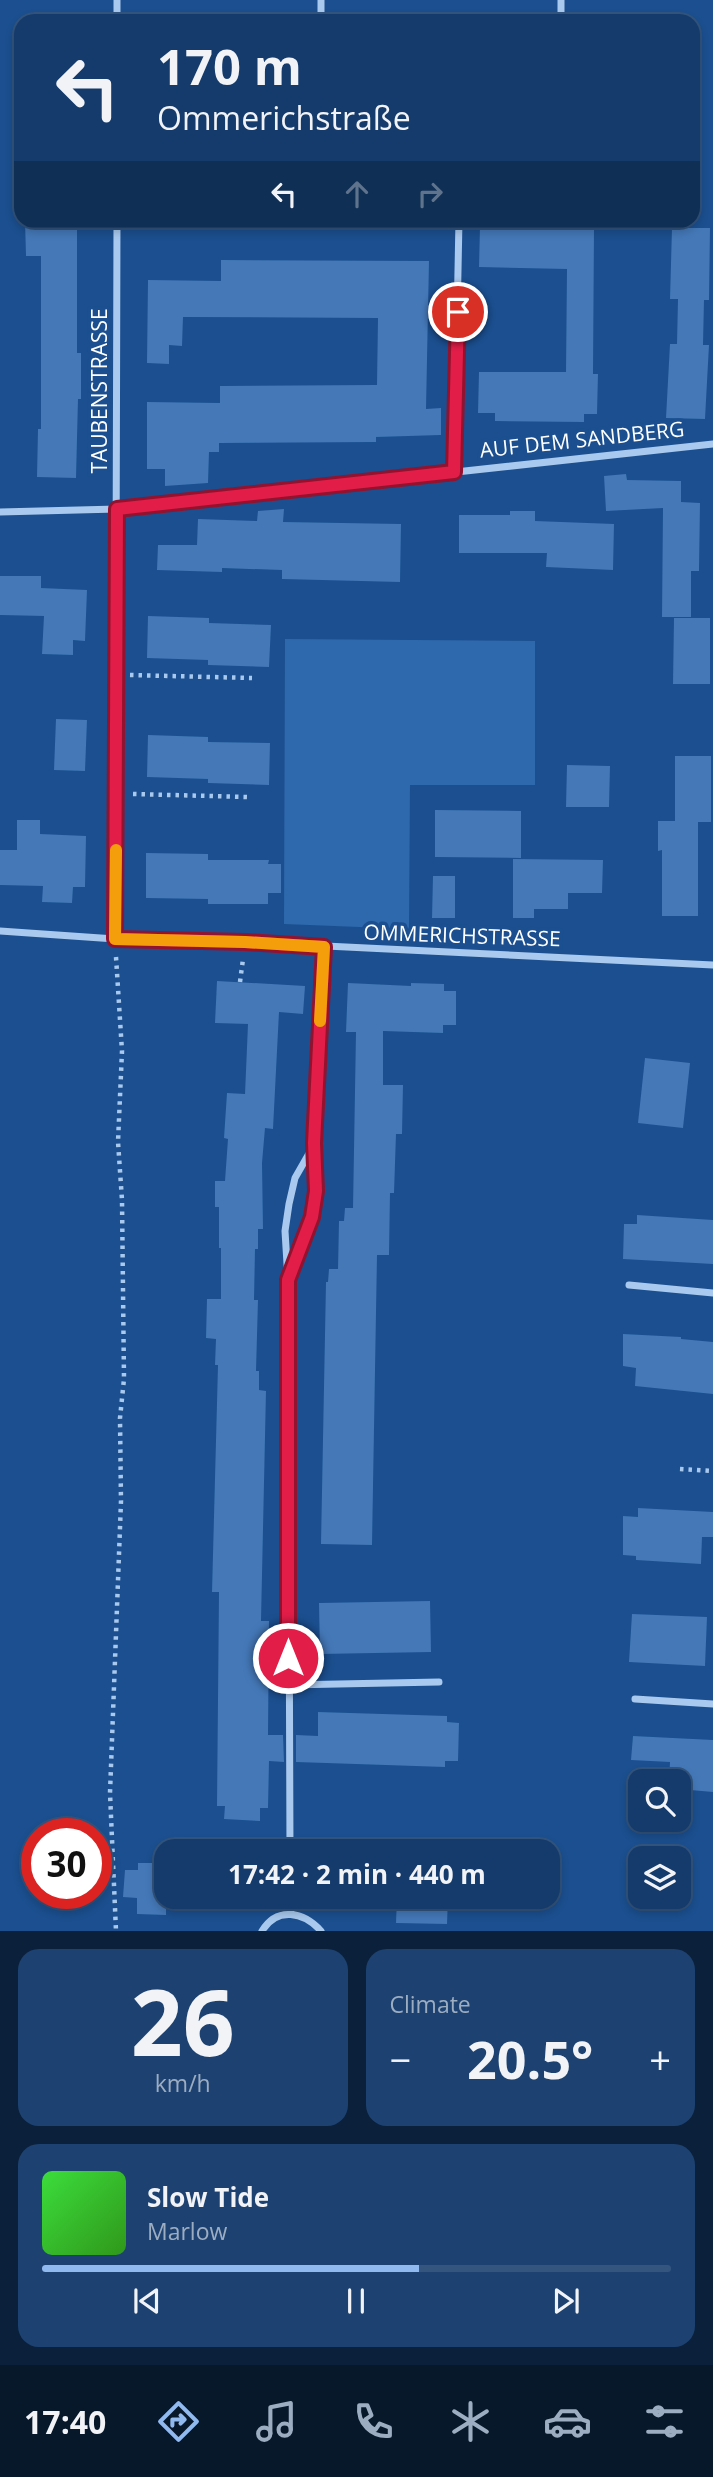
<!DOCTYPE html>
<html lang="en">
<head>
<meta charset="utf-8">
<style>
  body { margin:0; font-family:"Open Sans",sans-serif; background:#1d4271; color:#f1f3f6; height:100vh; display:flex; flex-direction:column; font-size:26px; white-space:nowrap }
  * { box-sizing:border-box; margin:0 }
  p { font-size:23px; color:#9dadc1 }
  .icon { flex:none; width:38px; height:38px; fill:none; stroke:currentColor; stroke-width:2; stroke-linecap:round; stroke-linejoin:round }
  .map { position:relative; height:1931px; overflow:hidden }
  .side { display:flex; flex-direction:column; gap:18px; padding:18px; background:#0b203b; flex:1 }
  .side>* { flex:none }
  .hud { position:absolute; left:14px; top:14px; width:686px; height:214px; border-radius:21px; box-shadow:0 4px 10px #0003,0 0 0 2px #33557e; background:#143b6b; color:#f1f3f6; overflow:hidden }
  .fabs { position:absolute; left:628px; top:1769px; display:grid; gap:14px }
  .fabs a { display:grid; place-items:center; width:63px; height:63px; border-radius:14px; background:#143b6b; box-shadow:0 4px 10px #0003,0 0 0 2px #33557e; font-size:35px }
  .speed { position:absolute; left:21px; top:1818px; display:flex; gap:14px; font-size:35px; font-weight:700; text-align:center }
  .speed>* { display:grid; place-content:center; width:91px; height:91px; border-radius:50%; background:#143b6b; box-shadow:0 4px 10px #0003,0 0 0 2px #33557e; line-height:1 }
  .speed .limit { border:10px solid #d22; background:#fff; color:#111 }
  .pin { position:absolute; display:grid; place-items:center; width:60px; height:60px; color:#fff; margin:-30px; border:4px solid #fff; border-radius:50%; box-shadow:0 2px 7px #0007 }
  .me { position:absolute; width:77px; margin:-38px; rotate:0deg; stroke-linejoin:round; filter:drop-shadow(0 0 5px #0008) }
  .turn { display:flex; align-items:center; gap:24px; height:147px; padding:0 28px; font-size:32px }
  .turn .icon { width:91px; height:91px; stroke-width:2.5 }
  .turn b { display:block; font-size:49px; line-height:60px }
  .lanes { display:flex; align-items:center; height:66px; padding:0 28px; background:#0003; justify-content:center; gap:35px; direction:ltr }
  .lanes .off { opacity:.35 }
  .big { font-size:52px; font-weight:700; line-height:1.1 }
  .side .card { flex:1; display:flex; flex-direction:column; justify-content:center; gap:10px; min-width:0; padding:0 24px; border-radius:21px; background:#1d4271 }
  .side .dial { align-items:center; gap:0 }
  .dial b { font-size:91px; line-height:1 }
  .song { display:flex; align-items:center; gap:21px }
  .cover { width:84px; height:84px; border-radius:10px; background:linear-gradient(135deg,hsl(120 70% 55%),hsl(110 70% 35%)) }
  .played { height:7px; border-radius:4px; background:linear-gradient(90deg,#90b9f0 60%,#33557e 60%) }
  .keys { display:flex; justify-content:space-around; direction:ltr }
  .heat { display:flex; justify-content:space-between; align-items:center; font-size:38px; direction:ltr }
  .side .tiles { flex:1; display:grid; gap:18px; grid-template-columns:1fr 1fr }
  .card:last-child { grid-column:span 2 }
  .trip { position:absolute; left:154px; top:1839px; width:406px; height:70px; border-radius:21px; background:#143b6b; box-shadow:0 4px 10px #0003,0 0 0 2px #33557e; font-weight:700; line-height:70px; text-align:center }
  .tab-bar { display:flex; height:112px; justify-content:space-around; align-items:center; background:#08182b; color:#9dadc1 }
  .tab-bar .icon { width:49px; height:49px }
  .tab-bar .current { color:#90b9f0 }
  .tab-bar b { font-size:32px; color:#f1f3f6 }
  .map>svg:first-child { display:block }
  .green { fill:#2e69ad }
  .building { fill:#4478b7 }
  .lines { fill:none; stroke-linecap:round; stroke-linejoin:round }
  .path { stroke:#a9c9ee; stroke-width:4.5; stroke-dasharray:3.5 5; stroke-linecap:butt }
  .minor { stroke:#a9c9ee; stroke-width:7 }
  .route-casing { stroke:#92132f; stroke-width:18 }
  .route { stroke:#e11d48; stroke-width:12 }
  .slow { stroke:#f59e0b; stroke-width:12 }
  .labels { text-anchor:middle; stroke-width:7; stroke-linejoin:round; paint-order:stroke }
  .street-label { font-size:21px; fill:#fff; stroke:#1b4f8f }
</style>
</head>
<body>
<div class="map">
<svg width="713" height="1931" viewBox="0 0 713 1931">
  <rect width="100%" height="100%" fill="#1b4f8f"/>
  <path class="green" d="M285,639l250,2v144h-125l-1,144 -125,-5z"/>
  <g class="building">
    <path d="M25,220h47v7l5,-1v127h4v46h-3l-2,79 -39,-1 1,-48h3v-173h-15z"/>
    <path d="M497,221l86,1v7h11l-1,145h5l-1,40h-13v8l-89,-1v-8h-17l1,-41h87l1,-103 -88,-2 1,-40h16z"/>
    <path d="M672,228h38l-1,72h-5l-1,45h6l-4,74 -39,-1 4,-74h7l1,-45h-8z"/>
    <path d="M221,260l208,1 -3,148 15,-1v27l-65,2v5l-157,1v9h-10l-1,31 -43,3v-17h-18v-67l73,1v-17l157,-1 1,-67 -195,-1 -1,29 -13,-1v19l-22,-1 1,-83 73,1z"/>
    <path d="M626,474l1,6 54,1v21l19,1 -1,68h-8v46h-29l1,-109 -57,3 -2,-35z"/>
    <path d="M284,509l-1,13 118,2 -1,58 -118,-3v-9l-60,-2v4l-65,-2 1,-25h39l1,-26 59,2 1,-10z"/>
    <path d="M510,511h25v10l79,3 -1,46 -67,-3 1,-14h-88v-38h51z"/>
    <path d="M0,576h41v12l46,2 -2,51 -12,-1v15l-31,-1 2,-38 -44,-1z"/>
    <path d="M148,616l61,2v5l62,2 -2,42 -61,-2v-5l-61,-2z"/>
    <path d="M674,618h36v66h-37z"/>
    <path d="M56,719l31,1 -2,51 -31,-1z"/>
    <path d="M148,735l60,2v5l62,1 -1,42 -61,-2v-4l-61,-2z"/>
    <path d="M675,756h36v66h-13v94h-36v-66l-4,1v-30h17z"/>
    <path d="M567,765l43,1 -1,41h-43z"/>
    <path d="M435,810l86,1v47l-86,-1z"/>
    <path d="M17,820h23v14l46,2 -1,51h-12l-1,16 -30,-1 1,-16 -43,-1v-35h17z"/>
    <path d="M146,853l62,1v6h61l-1,4h13v29h-13v11h-60v-5l-62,-1z"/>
    <path d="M513,859l90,1 -1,33h-34v16h-34v9h-21z"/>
    <path d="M433,876h22v42h-23z"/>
    <path d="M217,981l88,5 -2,28 -24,-2 -6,117 -8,-1 -3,35 1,66h-5v20h-3l-1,51h4l-2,71h3v19l7,1 -5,230h8l-1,114h15l1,27 -15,-1 -1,47h-8v13l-36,-2 1,-13h-8l2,-214h-7l6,-227h-3l1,-26 -10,-1 1,-39h14v-51h-2v-41h-4v-26h10l3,-42 -4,-1 3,-45 18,1 3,-70 -33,-1z"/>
    <path d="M348,983l63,3v-3l33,1v7h12v34h-13v8l-60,-2v54h20l-1,49h-6l-2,59h-4l-1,62h-12l-5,290 -51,-1 5,-262h2l1,-13h9l1,-48h5l1,-13h8l3,-176h-10z"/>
    <path d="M645,1058l45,5 -7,65 -45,-5z"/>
    <path d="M637,1215l76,5v44l-90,-5 1,-35h13z"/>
    <path d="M623,1334l58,3v2l32,3v52l-78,-8 1,-18 -13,-2z"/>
    <path d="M638,1508l75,4v25h-11l-1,27 -65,-4v-4l-13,-1v-39l15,1z"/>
    <path d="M430,1601l1,51 -111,2 -1,-51z"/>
    <path d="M632,1614l75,3 -2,49 -76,-4z"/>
    <path d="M318,1712l129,4v6l12,1 -1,38h-13v6l-149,-5v-27l22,1z"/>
    <path d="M633,1736l80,4v52l-34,-3v-7h-10l1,-20 -39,-2z"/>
    <path d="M138,1863h28v52l-29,-1v-16l-14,-1 2,-27h13z"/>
    <path d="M397,1897h51l-1,27 -51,-1z"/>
  </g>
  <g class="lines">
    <g class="path">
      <path d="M130,675l122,3"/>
      <path d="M133,794l115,3"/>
      <path d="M116,957l6,94 -4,91 4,58 2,179 -4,39 1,83 -11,292 6,138"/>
      <path d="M240,982l3,-23"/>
      <path d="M680,1469l33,2"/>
    </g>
    <g class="minor">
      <path d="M117,21v-21"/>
      <path d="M321,21v-21"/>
      <path d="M561,21v-21"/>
      <path d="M454,472l5,-252"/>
      <path d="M0,512l117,-3 596,-65"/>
      <path d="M0,931l115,8 130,3 468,23"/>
      <path d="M115,939l2,-719"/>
      <path d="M290,1274l22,-57 4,-26 -1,-48"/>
      <path d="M629,1285l84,8"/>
      <path d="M288,1685l151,-3"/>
      <path d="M635,1699l78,5"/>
      <path d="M290,1852l-2,-572 -3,-49 4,-27 6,-26 20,-35 9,-196"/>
      <path d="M290,1897l1,17"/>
      <path d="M262,1931c15,-25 42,-19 59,0"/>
    </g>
  </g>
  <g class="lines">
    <g class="route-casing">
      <path id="route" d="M288,1658v-378l24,-63 4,-26 -2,-48 10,-196 -79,-5 -130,-3 2,-430 337,-37 4,-160"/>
    </g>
    <use href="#route" class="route"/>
    <path class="slow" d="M116,850l-1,89 130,3 79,5 -4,74"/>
  </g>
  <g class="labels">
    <g class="street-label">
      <text transform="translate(100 391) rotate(-90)" y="7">TAUBENSTRASSE</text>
      <text transform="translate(582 440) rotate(-6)" y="7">AUF DEM SANDBERG</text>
      <text transform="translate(462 936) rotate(2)" y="7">OMMERICHSTRASSE</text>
    </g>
  </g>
</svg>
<div class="fabs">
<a><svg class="icon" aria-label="search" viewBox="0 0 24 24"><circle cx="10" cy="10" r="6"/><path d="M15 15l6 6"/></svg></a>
<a><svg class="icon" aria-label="layers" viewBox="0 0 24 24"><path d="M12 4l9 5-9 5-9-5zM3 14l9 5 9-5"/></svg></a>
</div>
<div class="speed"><div class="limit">30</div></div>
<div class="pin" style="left:458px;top:312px;background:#d93025"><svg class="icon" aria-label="arrive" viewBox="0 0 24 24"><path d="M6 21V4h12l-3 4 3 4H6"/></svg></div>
<svg class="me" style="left:288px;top:1658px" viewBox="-20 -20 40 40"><circle r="17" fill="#e11d48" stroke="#fff" stroke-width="3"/><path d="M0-11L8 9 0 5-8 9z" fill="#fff"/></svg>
<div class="trip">17:42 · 2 min · 440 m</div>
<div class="hud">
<div class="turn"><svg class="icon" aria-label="left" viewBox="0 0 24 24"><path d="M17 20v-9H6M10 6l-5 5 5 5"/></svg><div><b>170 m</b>Ommerichstraße</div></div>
<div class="lanes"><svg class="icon" aria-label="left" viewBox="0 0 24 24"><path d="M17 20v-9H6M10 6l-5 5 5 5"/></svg><svg class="icon off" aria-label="ahead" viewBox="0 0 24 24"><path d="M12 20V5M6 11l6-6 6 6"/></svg><svg class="icon off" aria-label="right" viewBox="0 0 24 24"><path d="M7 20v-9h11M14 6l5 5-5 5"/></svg></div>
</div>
</div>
<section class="side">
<div class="tiles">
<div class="card dial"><b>26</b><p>km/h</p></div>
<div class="card"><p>Climate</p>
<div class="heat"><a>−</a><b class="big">20.5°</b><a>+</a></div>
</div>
<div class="card">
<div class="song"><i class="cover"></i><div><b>Slow Tide</b><p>Marlow</p></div></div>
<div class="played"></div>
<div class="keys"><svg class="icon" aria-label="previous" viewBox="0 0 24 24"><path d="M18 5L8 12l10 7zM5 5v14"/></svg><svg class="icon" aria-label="pause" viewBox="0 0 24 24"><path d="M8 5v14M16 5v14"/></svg><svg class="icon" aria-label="next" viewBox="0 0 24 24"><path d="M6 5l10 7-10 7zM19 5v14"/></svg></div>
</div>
</div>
</section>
<nav class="tab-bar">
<b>17:40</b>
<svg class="icon current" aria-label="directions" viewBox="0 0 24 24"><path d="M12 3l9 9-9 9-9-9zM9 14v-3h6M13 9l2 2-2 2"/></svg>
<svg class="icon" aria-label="music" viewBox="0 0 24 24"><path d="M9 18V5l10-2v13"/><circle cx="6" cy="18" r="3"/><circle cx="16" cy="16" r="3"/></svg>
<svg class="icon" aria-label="phone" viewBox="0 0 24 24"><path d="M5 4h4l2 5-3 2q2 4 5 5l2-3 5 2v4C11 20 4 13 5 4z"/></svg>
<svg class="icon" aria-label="climate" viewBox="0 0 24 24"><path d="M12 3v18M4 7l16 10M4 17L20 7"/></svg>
<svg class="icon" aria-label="car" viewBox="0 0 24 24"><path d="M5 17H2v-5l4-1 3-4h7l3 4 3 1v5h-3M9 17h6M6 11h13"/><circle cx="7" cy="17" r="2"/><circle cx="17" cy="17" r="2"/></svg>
<svg class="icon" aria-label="filters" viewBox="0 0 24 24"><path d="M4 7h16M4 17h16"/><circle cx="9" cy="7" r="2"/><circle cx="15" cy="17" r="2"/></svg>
</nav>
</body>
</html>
